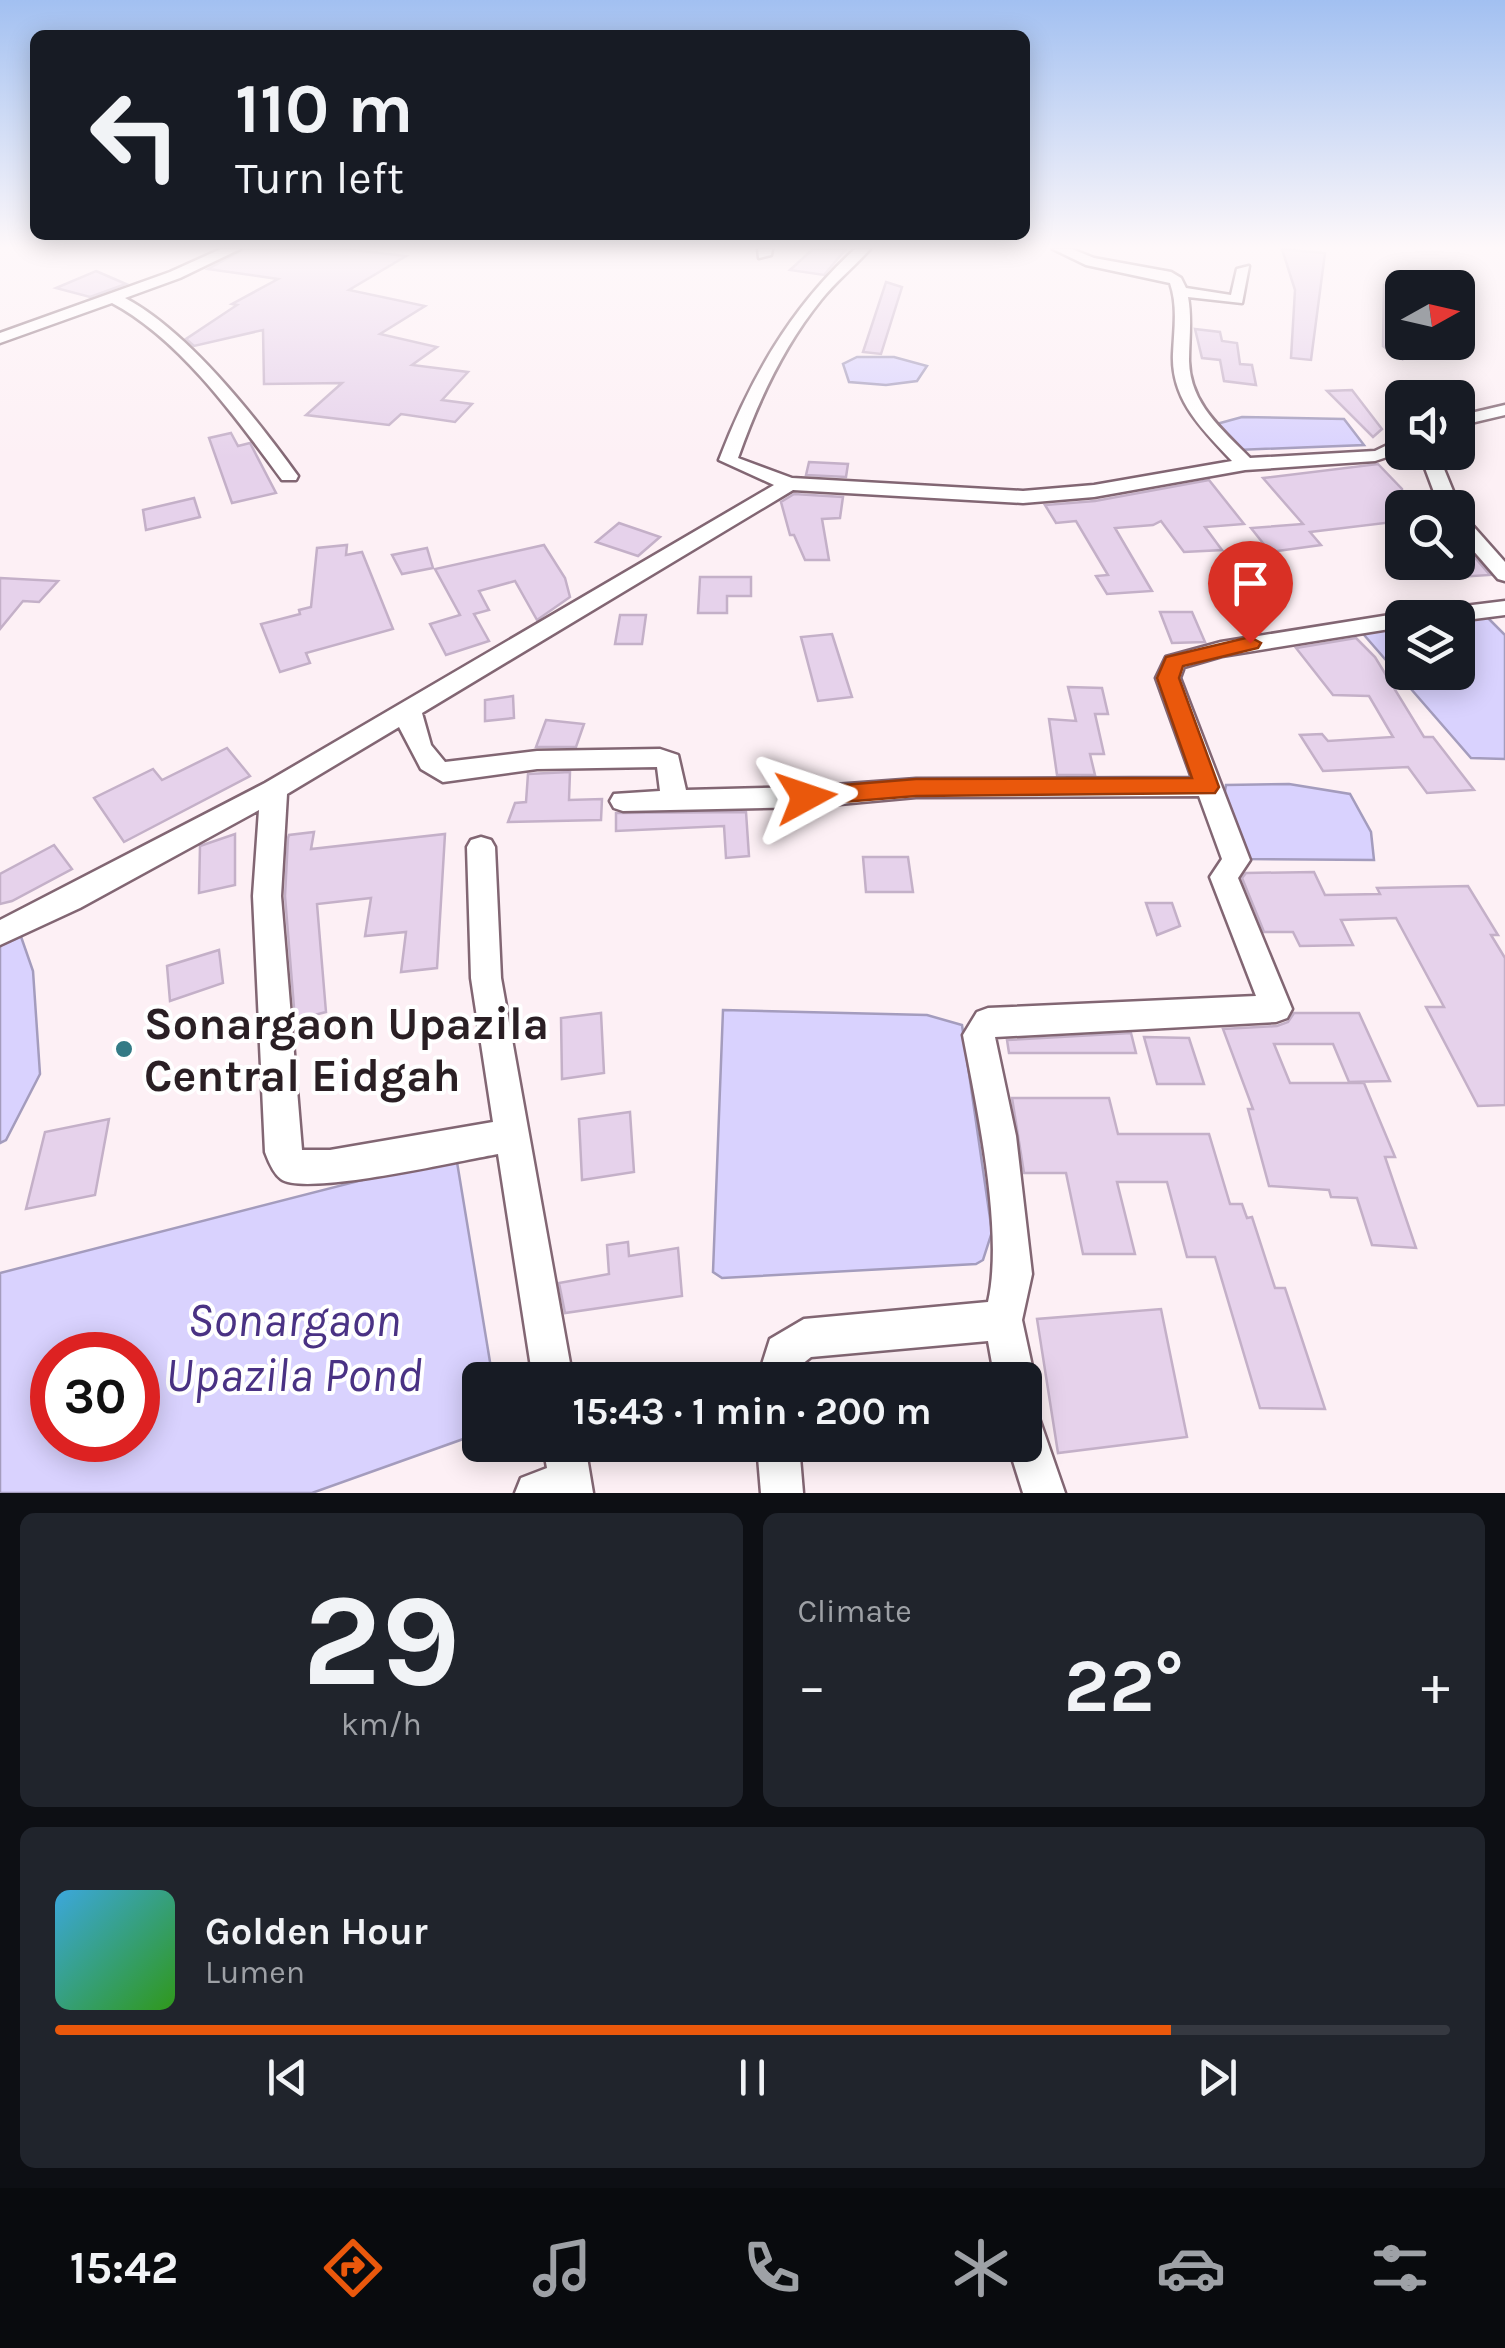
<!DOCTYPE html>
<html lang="en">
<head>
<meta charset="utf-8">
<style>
  body { margin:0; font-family:Karla,sans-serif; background:#20242c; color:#f1f3f6; height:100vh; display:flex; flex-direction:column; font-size:38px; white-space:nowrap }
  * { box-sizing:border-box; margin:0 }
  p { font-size:32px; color:#9ea1a6 }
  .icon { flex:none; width:55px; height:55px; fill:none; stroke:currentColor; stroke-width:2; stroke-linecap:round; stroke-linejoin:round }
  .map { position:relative; height:1493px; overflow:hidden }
  .drawer { display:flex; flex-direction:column; gap:20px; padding:20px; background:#0d0f14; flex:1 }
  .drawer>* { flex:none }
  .banner { position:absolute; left:30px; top:30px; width:1000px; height:210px; border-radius:15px; box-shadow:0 5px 25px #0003; background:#171b24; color:#f1f3f6; overflow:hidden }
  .needle { width:65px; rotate:82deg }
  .fabs { position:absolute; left:1385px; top:270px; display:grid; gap:20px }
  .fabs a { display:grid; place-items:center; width:90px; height:90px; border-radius:15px; background:#171b24; box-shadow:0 5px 25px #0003; font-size:50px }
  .speed { position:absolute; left:30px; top:1332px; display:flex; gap:20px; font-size:50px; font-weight:700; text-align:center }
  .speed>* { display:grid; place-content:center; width:130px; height:130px; border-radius:50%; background:#171b24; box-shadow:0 5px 25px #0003; line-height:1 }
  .speed .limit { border:15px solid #d22; background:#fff; color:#111 }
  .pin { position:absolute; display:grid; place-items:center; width:85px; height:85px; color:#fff; margin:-102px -42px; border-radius:50% 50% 50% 0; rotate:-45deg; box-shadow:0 0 10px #0007 }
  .pin .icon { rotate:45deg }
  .me { position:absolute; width:110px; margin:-55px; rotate:85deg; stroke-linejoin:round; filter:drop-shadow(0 0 8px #0008) }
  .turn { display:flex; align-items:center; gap:35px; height:210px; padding:0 40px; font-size:45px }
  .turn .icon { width:130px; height:130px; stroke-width:2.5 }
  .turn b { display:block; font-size:70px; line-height:85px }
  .big { font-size:75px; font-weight:700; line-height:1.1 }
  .drawer .widget { flex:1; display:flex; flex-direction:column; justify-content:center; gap:15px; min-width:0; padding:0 35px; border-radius:15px; background:#20242c }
  .drawer .dial { align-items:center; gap:0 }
  .dial b { font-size:130px; line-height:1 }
  .song { display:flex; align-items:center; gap:30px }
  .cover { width:120px; height:120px; border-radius:15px; background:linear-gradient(135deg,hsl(200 70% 55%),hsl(110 70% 35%)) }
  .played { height:10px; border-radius:5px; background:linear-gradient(90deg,#ea580c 80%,#363941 80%) }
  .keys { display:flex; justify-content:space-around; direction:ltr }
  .heat { display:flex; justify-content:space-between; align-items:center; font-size:55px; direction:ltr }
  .drawer .tiles { flex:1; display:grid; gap:20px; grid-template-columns:1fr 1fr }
  .widget:last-child { grid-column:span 2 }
  .trip { position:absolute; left:462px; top:1362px; width:580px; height:100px; border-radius:15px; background:#171b24; box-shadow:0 5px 25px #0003; font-weight:700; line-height:100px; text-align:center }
  .menu { display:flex; height:160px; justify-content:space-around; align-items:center; background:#090b0e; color:#9ea1a6 }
  .menu .icon { width:70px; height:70px }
  .menu .current { color:#ea580c }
  .menu b { font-size:45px; color:#f1f3f6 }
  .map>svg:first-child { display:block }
  .water { fill:#d9d2fe; stroke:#a49cbd; stroke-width:2.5; fill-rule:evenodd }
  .building { fill:#e6d2eb; stroke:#c4b0c8; stroke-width:2.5 }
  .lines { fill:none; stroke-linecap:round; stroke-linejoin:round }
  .minor-casing { stroke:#826673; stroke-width:5 }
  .minor { fill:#fff; fill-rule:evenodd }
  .route { fill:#ea580c; stroke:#983908; stroke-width:2.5 }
  .poi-dot { fill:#347b86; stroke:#fff; stroke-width:4 }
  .labels { text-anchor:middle; stroke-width:8; stroke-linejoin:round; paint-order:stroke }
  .near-poi-label { font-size:45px; font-weight:bold; fill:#2a1f24; stroke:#fff; text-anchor:start }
  .near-water-label { font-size:48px; font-style:italic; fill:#4a3284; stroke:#fff }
</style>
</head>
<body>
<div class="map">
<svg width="1505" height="1493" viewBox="0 0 1505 1493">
  <rect width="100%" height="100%" fill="#fdf0f5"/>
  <g class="water">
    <path d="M857,357h37l33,9 -10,15 -31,4 -37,-3 -6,-18z"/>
    <path d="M1242,417l102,2 20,26 -127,5 -24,-25z"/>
    <path d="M1483,613l22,22v124l-34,-1 -113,-130 44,-6v50h56v-54z"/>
    <path d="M1289,784l61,10 21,38 3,28 -128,-1 -25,-45 5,-29z"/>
    <path d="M18,928l15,43 7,103 -34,66 -6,3v-206z"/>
    <path d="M723,1010l204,5 35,10 30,207 -9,28 -7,4 -254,14 -9,-6z"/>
    <path d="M456,1156l37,224h-13v53l-168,60h-312v-220zM52,1355h86v85h-86z"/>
  </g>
  <g class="building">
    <path d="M244,249h100l62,7 -57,34 76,16 -45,28 57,13 -25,18 56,7 -26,28 30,4 -17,18 -54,-8 -12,11 -83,-10 36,-32 -78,1 -1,-54 -69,16 -8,-7 51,-34 -5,-1 46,-25 -70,-10z"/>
    <path d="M813,249h33l-22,26 -34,-5z"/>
    <path d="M1282,249l43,4 -14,107 -20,-2 4,-68z"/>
    <path d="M96,271l30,13 -36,13 -34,-9z"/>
    <path d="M886,282l16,5 -21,67 -18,-2z"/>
    <path d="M1384,285l18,3v71l-19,-13z"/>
    <path d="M1195,329l25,3 2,9 15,2 3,21 12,1 4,20 -32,-4 -4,-21 -18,-2z"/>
    <path d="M1352,390l30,39 -9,8 -46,-46z"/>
    <path d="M231,433l7,13 12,-3 26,50 -44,10 -23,-65z"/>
    <path d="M809,462l39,2 -2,13 -40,-2z"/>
    <path d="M1378,464l24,25v32l-92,11 11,13 -51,7 -19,-24 52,-4 -40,-46z"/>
    <path d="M1209,480l35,44 -39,3 17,23 -38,2 -23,-31 -8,4 -38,3 37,63 -45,3 -11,-18 12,-1 -32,-54 -20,2 -11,-18 50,-4z"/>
    <path d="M794,494l49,3 -3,21 -18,1 7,41h-24l-11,-25h-4l-9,-33z"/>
    <path d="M194,498l6,19 -54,13 -3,-20z"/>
    <path d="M619,523l41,14 -22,19 -42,-14z"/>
    <path d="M1458,538l32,37 -32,2z"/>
    <path d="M347,545l-1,10 16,-3 31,77 -87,24 4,10 -30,9 -19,-48 39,-10 -1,-4 12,-3 6,-59z"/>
    <path d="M544,545l21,33 5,19 -33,23 -22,-39 -36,10 10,19 -15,4 15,27 -43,14 -16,-31 30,-9 -25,-46z"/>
    <path d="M427,548l6,20 -31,6 -10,-19z"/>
    <path d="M700,577h51v19h-24v17h-29z"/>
    <path d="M0,578l58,3 -19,21 -16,-1 -23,28z"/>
    <path d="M1246,601l15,19 -26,2 -14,-19z"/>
    <path d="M1160,612h32l13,30 -33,1z"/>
    <path d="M620,615h26l-4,29h-27z"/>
    <path d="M832,634l20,63 -34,4 -17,-64z"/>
    <path d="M1356,638l19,19 49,80h9l41,53 -47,3 -19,-26 -85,4 -23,-36 22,-1 6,7 65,-4 -24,-41 -36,-1 -37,-47z"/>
    <path d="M1068,687l34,1 6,26h-13l9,40h-14l5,21h-38l-8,-56 27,2z"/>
    <path d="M513,696l1,22 -29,3v-21z"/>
    <path d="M546,720l38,4 -8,23h-40z"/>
    <path d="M227,748l23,28 -126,66 -30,-44 59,-29 9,11z"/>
    <path d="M570,772l-1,28 33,-1 -1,21 -93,2 7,-19 11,-1 2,-28z"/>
    <path d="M746,812l3,44 -23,2 -2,-32 -108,5v-18z"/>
    <path d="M314,832l-3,17 134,-15 -8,134 -36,4 5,-40 -41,4 6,-38 -54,6 9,108 -31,8 -10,-124 3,-58 1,-3z"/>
    <path d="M235,834v51l-36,8 1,-47z"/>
    <path d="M54,845l18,24 -60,32 -12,3v-30z"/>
    <path d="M863,857h45l5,35h-47z"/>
    <path d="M1314,872l11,23 55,-1 -3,-6 91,-2 30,49h-7l14,23v147l-27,1 -52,-99h18l-48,-89 -55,2 12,25 -53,1 -7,-14h-29l-22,-54 4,-5z"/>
    <path d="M1146,903h26l8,23 -23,9z"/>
    <path d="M219,950l4,33 -53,18 -3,-35z"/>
    <path d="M601,1013l3,60 -42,6 -1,-61z"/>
    <path d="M1294,1013h65l31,68 -41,1 -16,-38h-59l16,39h74l31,74h-10l31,91 -44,-3 -15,-47 -26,-1 -2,-7 -60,-4 -21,-77h5l-30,-80 54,-3 11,-4z"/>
    <path d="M1131,1033l5,20h-127l-2,-13z"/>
    <path d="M1144,1037l45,1 15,46h-47z"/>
    <path d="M1012,1098h97l9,36h91l21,70h12l5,14 5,-1 23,71h10l40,121 -65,-1 -45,-151h-28l-20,-75h-50l18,72h-52l-17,-81h-42z"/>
    <path d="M630,1112l4,60 -52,8 -3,-61z"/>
    <path d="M109,1119l-14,76 -69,14 19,-77z"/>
    <path d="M628,1242l1,14 49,-8 4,48 -117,17 -6,-30 50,-9 -2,-29z"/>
    <path d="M1161,1309l26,128 -129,16 -21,-134z"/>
  </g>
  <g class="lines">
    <g class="minor-casing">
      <g id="minor">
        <path d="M221,249h19l-60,29 -55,20c63,33 131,120 173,178l-2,4h-14c-45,-61 -102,-141 -170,-177l-112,40v-10l170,-61z"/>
        <path d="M758,249h14l-1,6 -12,3z"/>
        <path d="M855,249h15c-16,18 -34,32 -49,51 -38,47 -63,101 -83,158l54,20 231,13 71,-6 138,-24c-30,-32 -61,-61 -59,-107 1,-24 5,-48 -3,-71l-84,-18 -33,-16h19l22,9 77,14 10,6 5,10 45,7 6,-26 12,-3 -7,37 -54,-6c4,21 1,42 1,64 1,43 33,68 61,97l125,-7 27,-13v14l-27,9 -130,9 -151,27 -71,6 -230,-13 -371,223 9,32 14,17 92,-11 123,-2 18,6 8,35 121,-3 109,-8 276,-1 -36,-100 10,-21 55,-15 181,-29 9,5h-9v9l-180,29 -38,11 -4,11 70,182 -12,18 54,131 -5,9 -11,4 -281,15 21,99 16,138 -10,46 13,60 -10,16v-16h-30l-7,-39 -177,16 -10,8 -4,15h-40l13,-41 34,-20 184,-17c16,-71 -11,-193 -25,-267l14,-23 11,-4 268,-12 -46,-119 12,-18 -23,-63 -283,1 -109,10 -184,4 -9,-3 -4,-7 4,-7 46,-3 -3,-24 -120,2 -94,13 -22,-13 -22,-42 -112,67 -6,102 21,254h28l163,-28 -22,-144 -4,-131 4,-7 10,-3 10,3 4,7 6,131 72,402h-40l-35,-226c-35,6 -194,43 -217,25 -8,-6 -13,-19 -16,-27l-12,-256 6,-86 -179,98 -80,37v-25l265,-137 509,-298 -55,-25c31,-81 71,-152 136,-211z"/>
        <path d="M1505,405v10l-47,11v-10z"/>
        <path d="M1419,452h18l23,56 -2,3v-3h-18z"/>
        <path d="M1458,515l7,2 40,45v19l-7,-2 -40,-46z"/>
        <path d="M1505,601v14l-47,6v-3h-45l11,-7z"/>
        <path d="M1025,1412l14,6 26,75h-42l-15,-48h17z"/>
        <path d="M543,1445h42l8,48h-78l6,-15 26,-10z"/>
        <path d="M757,1445h42l4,48h-42z"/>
      </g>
    </g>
    <use href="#minor" class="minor"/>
  </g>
  <linearGradient id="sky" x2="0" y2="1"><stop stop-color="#a2c0f1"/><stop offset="0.54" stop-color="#fef8fa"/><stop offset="1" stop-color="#fef8fa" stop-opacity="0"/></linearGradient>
  <rect width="1505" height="458" fill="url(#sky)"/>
  <path class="route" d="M1250,637l11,6 -3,5 -75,18 -4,12 40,109 -4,6 -299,3 -110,9 -11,-8 11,-9 110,-9 276,-1 -35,-100 9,-21z"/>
  <circle class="poi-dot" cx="124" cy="1049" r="10"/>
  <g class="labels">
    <g class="near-poi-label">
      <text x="144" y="1039">Sonargaon Upazila<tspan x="144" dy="52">Central Eidgah</tspan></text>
    </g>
    <g class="near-water-label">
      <text x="294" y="1336">Sonargaon<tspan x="294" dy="55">Upazila Pond</tspan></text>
    </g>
  </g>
</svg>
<div class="fabs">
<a><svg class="needle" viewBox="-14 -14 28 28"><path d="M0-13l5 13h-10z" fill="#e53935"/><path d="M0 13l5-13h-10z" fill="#9ea1a6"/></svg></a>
<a><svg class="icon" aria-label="sound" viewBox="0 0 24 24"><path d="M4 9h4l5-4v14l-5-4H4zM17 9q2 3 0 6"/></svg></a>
<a><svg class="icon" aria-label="search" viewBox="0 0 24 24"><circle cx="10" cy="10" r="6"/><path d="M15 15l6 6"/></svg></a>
<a><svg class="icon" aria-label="layers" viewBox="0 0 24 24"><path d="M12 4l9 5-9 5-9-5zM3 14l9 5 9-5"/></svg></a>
</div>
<div class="speed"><div class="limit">30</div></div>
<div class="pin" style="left:1250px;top:643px;background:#d93025"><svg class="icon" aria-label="arrive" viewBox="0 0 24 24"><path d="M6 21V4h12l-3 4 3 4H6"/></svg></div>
<svg class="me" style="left:806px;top:797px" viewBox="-20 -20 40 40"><path d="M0-17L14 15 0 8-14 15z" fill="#ea580c" stroke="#fff" stroke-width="4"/></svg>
<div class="trip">15:43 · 1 min · 200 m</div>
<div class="banner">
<div class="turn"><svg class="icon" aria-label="left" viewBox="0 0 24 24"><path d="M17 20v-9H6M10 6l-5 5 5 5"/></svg><div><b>110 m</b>Turn left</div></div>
</div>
</div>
<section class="drawer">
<div class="tiles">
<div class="widget dial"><b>29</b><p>km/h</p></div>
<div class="widget"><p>Climate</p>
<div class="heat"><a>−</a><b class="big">22°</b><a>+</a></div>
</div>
<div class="widget">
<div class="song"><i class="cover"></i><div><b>Golden Hour</b><p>Lumen</p></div></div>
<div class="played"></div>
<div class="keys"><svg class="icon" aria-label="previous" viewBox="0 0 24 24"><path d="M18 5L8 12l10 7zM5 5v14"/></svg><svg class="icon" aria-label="pause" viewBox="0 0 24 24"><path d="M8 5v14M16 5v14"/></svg><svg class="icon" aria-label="next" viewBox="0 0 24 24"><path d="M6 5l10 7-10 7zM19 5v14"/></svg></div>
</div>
</div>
</section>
<nav class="menu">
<b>15:42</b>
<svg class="icon current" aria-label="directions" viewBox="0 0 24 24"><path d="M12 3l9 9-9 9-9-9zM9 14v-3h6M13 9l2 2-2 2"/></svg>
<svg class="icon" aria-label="music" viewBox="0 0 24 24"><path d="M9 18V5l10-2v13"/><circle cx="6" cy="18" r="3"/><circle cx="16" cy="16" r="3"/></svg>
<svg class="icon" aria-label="phone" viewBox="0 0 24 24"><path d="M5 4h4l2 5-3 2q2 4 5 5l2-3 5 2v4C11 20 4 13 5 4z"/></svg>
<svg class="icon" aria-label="climate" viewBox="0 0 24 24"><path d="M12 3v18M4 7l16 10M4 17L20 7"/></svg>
<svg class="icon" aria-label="car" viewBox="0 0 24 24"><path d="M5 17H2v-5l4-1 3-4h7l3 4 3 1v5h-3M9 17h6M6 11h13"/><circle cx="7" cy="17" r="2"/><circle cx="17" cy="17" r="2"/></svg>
<svg class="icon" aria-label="filters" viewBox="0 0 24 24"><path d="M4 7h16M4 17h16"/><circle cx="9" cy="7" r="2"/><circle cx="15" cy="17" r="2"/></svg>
</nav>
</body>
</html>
